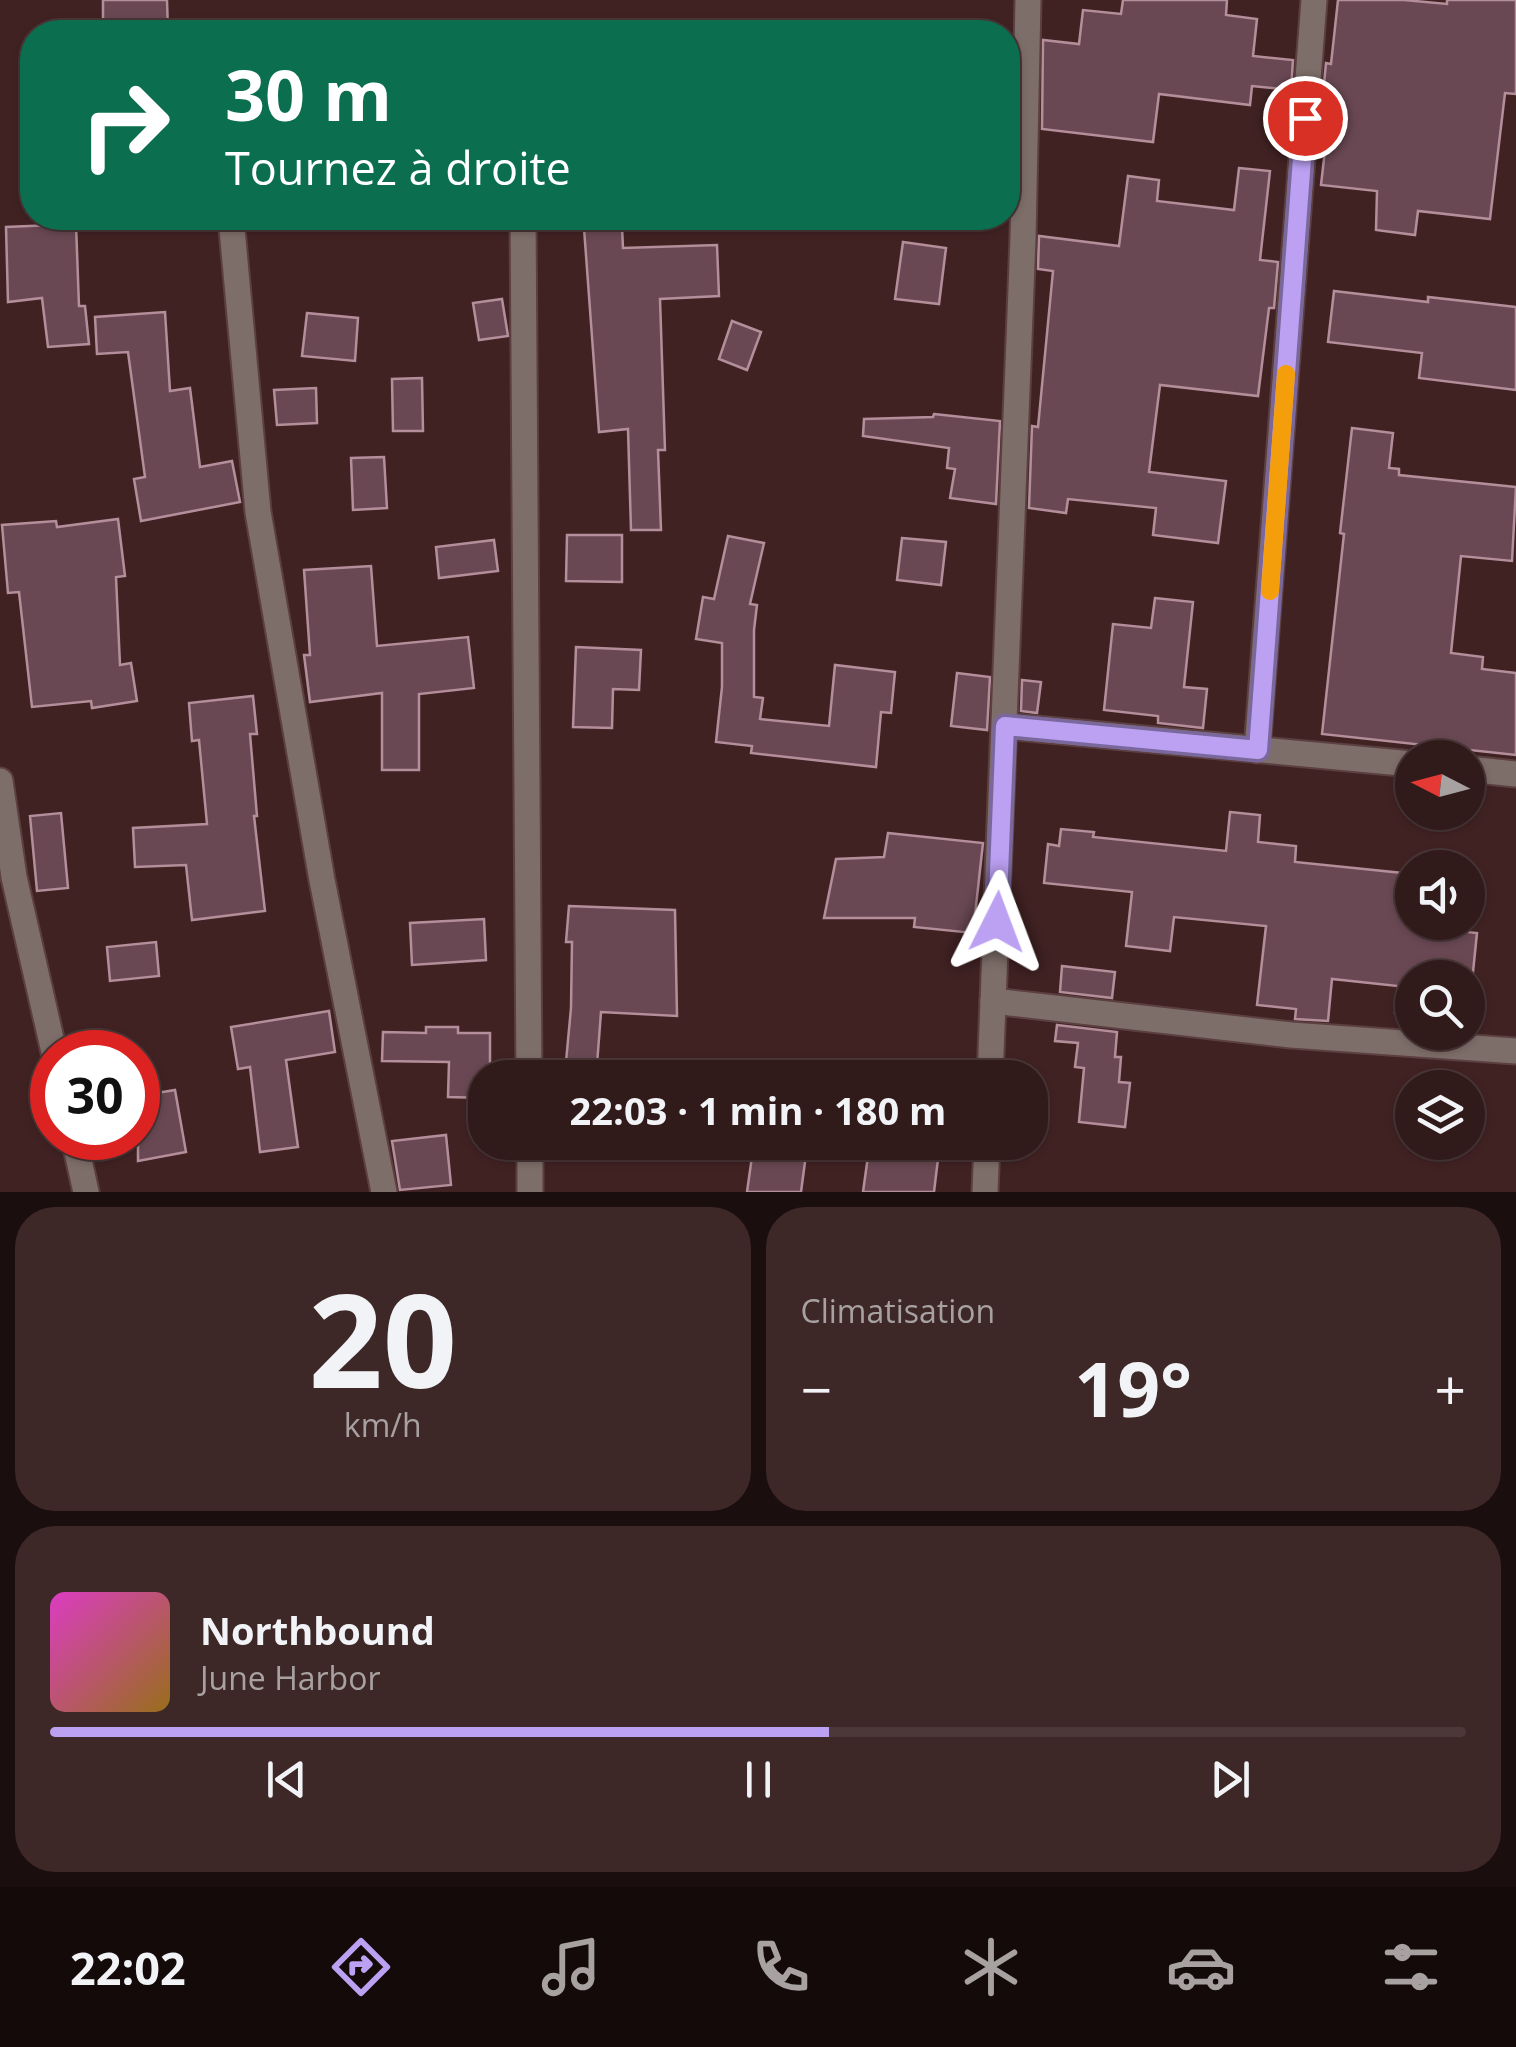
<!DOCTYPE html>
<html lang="fr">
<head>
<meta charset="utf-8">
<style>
  body { margin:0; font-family:"Open Sans",sans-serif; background:#3d2727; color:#f1f3f6; height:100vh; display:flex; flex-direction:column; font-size:38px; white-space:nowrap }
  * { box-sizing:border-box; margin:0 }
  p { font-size:32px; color:#a8a1a2 }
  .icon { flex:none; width:55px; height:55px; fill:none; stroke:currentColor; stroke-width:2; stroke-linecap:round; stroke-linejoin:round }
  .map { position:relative; height:1192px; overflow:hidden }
  .drawer { display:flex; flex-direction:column; gap:15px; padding:15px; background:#1b0e0e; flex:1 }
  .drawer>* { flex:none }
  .guide { position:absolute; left:20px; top:20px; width:1000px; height:210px; border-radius:40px; box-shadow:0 2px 8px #0004,0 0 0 2px #4c3839; background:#0b6e4f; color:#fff; overflow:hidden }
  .needle { width:65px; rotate:276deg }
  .fabs { position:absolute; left:1395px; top:740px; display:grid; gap:20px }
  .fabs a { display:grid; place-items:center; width:90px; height:90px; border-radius:50%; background:#311a1a; box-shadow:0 2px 8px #0004,0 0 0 2px #4c3839; font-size:50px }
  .speed { position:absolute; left:30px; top:1030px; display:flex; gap:20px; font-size:50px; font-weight:700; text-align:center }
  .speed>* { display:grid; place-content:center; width:130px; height:130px; border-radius:50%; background:#311a1a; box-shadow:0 2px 8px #0004,0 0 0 2px #4c3839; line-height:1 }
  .speed .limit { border:15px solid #d22; background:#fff; color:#111 }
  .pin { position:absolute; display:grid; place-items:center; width:85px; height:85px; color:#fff; margin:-42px; border:5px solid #fff; border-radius:50%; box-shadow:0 2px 10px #0007 }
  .me { position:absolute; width:110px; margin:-55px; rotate:3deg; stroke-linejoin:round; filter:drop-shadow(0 0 8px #0008) }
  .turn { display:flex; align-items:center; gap:35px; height:210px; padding:0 40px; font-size:45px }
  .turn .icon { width:130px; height:130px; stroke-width:2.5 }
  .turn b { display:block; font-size:70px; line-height:85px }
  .big { font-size:75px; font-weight:700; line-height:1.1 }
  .drawer .tile { flex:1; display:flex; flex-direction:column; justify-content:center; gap:15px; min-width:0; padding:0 35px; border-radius:40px; background:#3d2727 }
  .drawer .dial { align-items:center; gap:0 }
  .dial b { font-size:130px; line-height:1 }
  .song { display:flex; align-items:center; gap:30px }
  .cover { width:120px; height:120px; border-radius:15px; background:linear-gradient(135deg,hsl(310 70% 55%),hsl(40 70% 35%)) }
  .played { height:10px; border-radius:5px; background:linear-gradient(90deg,#bca0f2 55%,#4c3839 55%) }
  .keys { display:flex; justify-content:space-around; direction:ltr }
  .heat { display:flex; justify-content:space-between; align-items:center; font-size:55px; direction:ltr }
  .drawer .tiles { flex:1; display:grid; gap:15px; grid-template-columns:1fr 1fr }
  .tile:last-child { grid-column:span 2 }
  .trip { position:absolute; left:468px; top:1060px; width:580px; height:100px; border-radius:40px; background:#311a1a; box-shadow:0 2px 8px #0004,0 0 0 2px #4c3839; font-weight:700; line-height:100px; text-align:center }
  .dock { display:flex; height:160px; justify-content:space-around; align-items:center; background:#140a0a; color:#a8a1a2 }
  .dock .icon { width:70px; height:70px }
  .dock .on { color:#bca0f2 }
  .dock b { font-size:45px; color:#f1f3f6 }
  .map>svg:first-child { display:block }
  .building { fill:#694853; stroke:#b48f9b; stroke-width:2.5 }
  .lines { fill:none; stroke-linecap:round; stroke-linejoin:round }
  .street-casing { stroke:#5c3f40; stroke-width:29 }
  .street { stroke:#7e6e69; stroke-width:25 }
  .route-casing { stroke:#7a689d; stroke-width:25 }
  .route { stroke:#bca0f2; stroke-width:18 }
  .slow { stroke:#f59e0b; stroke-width:18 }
</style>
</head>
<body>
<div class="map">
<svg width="1516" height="1192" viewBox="0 0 1516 1192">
  <rect width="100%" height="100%" fill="#412223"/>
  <g class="building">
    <path d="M103,0h64l1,32h-65z"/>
    <path d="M1123,0h104l-1,15 31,4 -4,37 40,4 -2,30 -39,-4 -2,19 -91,-11 -6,48 -111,-13 1,-89 36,4 4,-34 38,4z"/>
    <path d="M1338,0h66l43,4v-4h69v94l-11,-1 -15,126 -72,-8 -3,24 -39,-5 1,-39 -56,-6 9,-79 -8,-1 4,-42 5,1z"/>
    <path d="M1239,168l31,3 -10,89 18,2 -4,46h-5l-11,88 -98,-11 -11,87 77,9 -8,62 -65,-8 3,-27 -88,-9 -2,14 -37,-5 3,-82 6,1 15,-156 -15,-2 1,-33 80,10 9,-70 31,4 -2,21 77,9z"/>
    <path d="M76,224l3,82h6l4,38 -41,3 -6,-49 -34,4 -2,-75z"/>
    <path d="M622,227l1,21 94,-3 2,51 -59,3 5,151h-7l3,80h-30l-3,-101 -29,3 -15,-204z"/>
    <path d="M903,242l43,6 -7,56 -44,-5z"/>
    <path d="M1334,291l94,11v-5l88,10v83l-97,-12 3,-25 -94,-11z"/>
    <path d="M502,299l6,37 -29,4 -6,-37z"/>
    <path d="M165,312l5,79 20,-3 10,79 32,-6 8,41 -99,19 -7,-42 11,-2 -17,-125 -31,2 -2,-37z"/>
    <path d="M307,313l51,5 -3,43 -53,-5z"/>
    <path d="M732,321l29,11 -14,38 -28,-11z"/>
    <path d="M422,378l1,53h-30l-1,-52z"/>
    <path d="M316,388l1,35 -40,2 -3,-35z"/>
    <path d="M934,414l66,7 -4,83 -46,-6 5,-29 -8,-1 2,-20 -86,-12 1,-17 69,-2z"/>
    <path d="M1352,428l41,5 -4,35 10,1v6l117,12 -4,74 -51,-5 -10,97 32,4 -1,12 34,4v82l-194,-21 22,-200 -4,-1z"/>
    <path d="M384,457l3,51 -34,2 -2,-52z"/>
    <path d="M118,519l7,57 -9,1 4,88 11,-2 6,38 -45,7 -1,-7 -59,6 -13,-115 -11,1 -6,-68 54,-4 1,6z"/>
    <path d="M567,535h55v47l-56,-1z"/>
    <path d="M728,536l36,7 -14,61 7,1 -3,25v67l9,1 -3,21 69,7 6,-61 60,7 -4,41 -10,-1 -5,55 -125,-14 1,-7 -36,-4 6,-55v-44l-26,-4 7,-42 11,2z"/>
    <path d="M902,538l44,4 -5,43 -44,-5z"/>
    <path d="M494,540l4,31 -59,7 -3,-31z"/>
    <path d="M371,566l6,80 91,-9 6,51 -55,6v76h-37v-77l-72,9 -6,-47h6l-6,-85z"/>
    <path d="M1155,598l38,4 -9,85 23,2 -4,39 -45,-5v-7l-54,-6 9,-86 38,4z"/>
    <path d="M576,647l65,3 -2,40 -26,-1 -1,39 -39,-1z"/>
    <path d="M957,673l33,4 -3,53 -36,-4z"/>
    <path d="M1022,680l19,2 -4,31 -16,-2z"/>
    <path d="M253,696l4,38h-7l7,82h-3l11,95 -73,9 -6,-55 -51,2 -2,-39 74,-4 -8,-84 -7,1 -3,-38z"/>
    <path d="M1230,812l30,3 -2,27 38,4 -1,16 117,12v52l65,7 -9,88v-43h-56v37l-17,-2 3,-27 -66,-7 -4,42 -33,-2 1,-10 -39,-4 9,-79 -92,-9 -4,34 -44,-5 6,-54 -88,-9 4,-39 11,2 2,-17 33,3 -1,5 133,14z"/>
    <path d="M61,813l7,75 -31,3 -7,-75z"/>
    <path d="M888,833l95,10 -10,90 -59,-6 1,-9h-91l12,-59 48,-2z"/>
    <path d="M569,906l106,4 2,106 -76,-4 -4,53 -31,-3 5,-54 1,-66h-6z"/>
    <path d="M484,919l2,41 -74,5 -2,-42z"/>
    <path d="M156,942l3,34 -49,5 -3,-34z"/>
    <path d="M1062,966l53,6 -3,26 -52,-6z"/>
    <path d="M329,1011l6,41 -49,8 12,87 -38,5 -10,-85 -12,2 -7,-42z"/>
    <path d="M1057,1025l60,7 -2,25h6l-2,25 11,1 -5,44 -46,-5 5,-54 -9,-1 3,-24 -23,-2z"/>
    <path d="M426,1027h32v6h32v45h-5v20l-37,-1 1,-35 -67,-1 1,-29 43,1z"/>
    <path d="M175,1090l11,62 -48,9v-65z"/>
    <path d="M446,1135l5,50 -51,5 -8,-49z"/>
    <path d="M754,1142l53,5 -6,45h-54z"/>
    <path d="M869,1149l69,10 -4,33h-71z"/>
  </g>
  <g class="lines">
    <g class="street-casing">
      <g id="street">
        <path d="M231,218l27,294 64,368 62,312"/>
        <path d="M523,218l6,860"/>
        <path d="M1005,726l407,38"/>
        <path d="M1257,750l57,-750"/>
        <path d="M1468,769l48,5"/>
        <path d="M0,781l14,96 40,175"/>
        <path d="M993,1001l298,34 225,16"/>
        <path d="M990,1078l33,-840 5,-238"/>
        <path d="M74,1138l12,54"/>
        <path d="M530,1142v50"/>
        <path d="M985,1192l2,-50"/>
      </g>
    </g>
    <use href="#street" class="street"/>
  </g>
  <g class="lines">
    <g class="route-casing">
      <path id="route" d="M997,922l8,-196 253,24 47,-632"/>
    </g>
    <use href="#route" class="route"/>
    <path class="slow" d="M1270,591l16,-217"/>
  </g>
</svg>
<div class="fabs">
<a><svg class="needle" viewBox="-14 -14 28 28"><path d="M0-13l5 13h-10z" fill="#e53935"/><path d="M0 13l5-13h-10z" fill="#a8a1a2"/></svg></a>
<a><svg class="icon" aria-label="sound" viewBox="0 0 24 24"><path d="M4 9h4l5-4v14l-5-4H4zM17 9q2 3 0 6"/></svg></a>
<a><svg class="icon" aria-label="search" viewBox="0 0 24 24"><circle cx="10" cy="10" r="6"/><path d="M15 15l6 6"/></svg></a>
<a><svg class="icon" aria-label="layers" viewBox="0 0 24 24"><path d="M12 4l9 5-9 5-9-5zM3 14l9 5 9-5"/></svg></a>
</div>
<div class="speed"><div class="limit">30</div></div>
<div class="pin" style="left:1305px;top:118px;background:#d93025"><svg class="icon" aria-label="arrive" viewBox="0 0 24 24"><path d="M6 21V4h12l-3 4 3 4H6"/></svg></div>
<svg class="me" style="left:997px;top:922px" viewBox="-20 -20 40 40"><path d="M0-17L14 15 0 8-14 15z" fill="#bca0f2" stroke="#fff" stroke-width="4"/></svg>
<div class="trip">22:03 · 1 min · 180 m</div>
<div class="guide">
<div class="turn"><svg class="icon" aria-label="right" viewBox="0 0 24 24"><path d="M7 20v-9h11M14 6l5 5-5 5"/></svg><div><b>30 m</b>Tournez à droite</div></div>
</div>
</div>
<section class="drawer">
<div class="tiles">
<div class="tile dial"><b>20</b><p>km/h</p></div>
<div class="tile"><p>Climatisation</p>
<div class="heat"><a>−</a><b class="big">19°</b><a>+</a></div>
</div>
<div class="tile">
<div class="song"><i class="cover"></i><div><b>Northbound</b><p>June Harbor</p></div></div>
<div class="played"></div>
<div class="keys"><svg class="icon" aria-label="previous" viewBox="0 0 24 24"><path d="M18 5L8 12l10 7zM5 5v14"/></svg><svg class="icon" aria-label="pause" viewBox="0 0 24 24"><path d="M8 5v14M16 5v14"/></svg><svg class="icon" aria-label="next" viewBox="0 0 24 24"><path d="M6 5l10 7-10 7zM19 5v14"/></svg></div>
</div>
</div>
</section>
<nav class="dock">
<b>22:02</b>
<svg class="icon on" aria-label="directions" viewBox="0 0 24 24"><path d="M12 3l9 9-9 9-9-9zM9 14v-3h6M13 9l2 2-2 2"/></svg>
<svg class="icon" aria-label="music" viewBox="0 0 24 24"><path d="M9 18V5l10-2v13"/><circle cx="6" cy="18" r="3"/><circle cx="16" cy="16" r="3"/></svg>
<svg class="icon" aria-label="phone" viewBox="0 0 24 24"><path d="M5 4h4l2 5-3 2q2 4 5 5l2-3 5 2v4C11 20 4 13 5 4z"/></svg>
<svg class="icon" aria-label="climate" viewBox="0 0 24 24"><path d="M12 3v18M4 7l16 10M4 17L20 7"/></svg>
<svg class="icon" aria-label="car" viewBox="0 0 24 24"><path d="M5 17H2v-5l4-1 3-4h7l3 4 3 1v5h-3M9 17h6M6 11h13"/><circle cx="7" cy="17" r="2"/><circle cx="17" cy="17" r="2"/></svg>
<svg class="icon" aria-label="filters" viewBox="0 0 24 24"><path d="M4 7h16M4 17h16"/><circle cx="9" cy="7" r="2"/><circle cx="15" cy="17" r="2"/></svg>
</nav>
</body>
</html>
